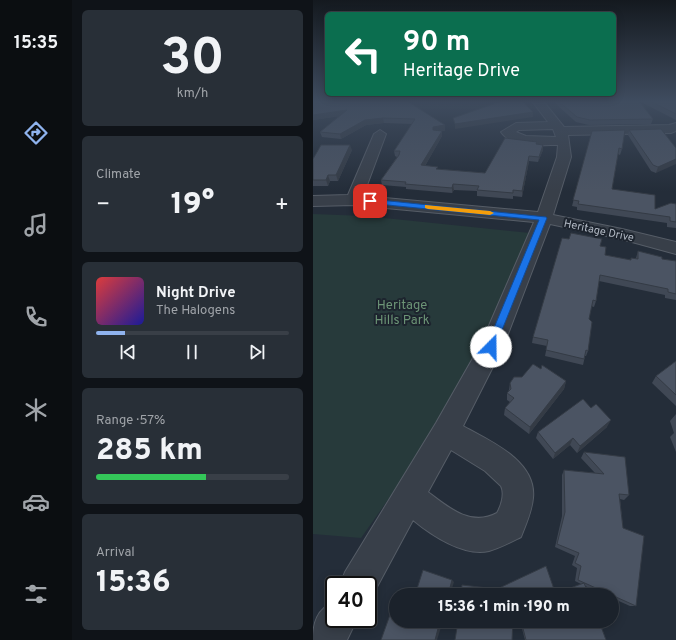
<!DOCTYPE html>
<html lang="en">
<head>
<meta charset="utf-8">
<style>
  body { margin:0; font-family:Overpass,sans-serif; background:#282f37; color:#f1f3f6; height:100vh; display:flex; flex-direction:column; font-size:15px; white-space:nowrap }
  * { box-sizing:border-box; margin:0 }
  p { font-size:13px; color:#a0a4a9 }
  .icon { flex:none; width:22px; height:22px; fill:none; stroke:currentColor; stroke-width:2; stroke-linecap:round; stroke-linejoin:round }
  .map { position:relative; flex:1; overflow:hidden }
  .details { display:flex; flex-direction:column; gap:10px; padding:10px; background:#0f1318; width:241px }
  .details>* { flex:none }
  .guide { position:absolute; left:12px; top:12px; width:291px; height:84px; border-radius:6px; box-shadow:0 2px 10px #0003,0 0 0 1px #393f47; background:#0b6e4f; color:#fff; overflow:hidden }
  .speed { position:absolute; left:12px; top:576px; display:flex; gap:8px; font-size:20px; font-weight:700; text-align:center }
  .speed>* { display:grid; place-content:center; width:52px; height:52px; border-radius:50%; background:#1b222b; box-shadow:0 2px 10px #0003,0 0 0 1px #393f47; line-height:1 }
  .speed .limit { border:2px solid #111; border-radius:6px; background:#fff; color:#111 }
  .pin { position:absolute; display:grid; place-items:center; width:34px; height:34px; color:#fff; margin:-17px; border-radius:8px; box-shadow:0 2px 6px #0006 }
  .me { position:absolute; width:44px; margin:-22px; rotate:22deg; stroke-linejoin:round; filter:drop-shadow(0 0 3px #0008) }
  .turn { display:flex; align-items:center; gap:14px; height:84px; padding:0 12px; font-size:18px }
  .turn .icon { width:52px; height:52px; stroke-width:2.5 }
  .turn b { display:block; font-size:28px; line-height:34px }
  .big { font-size:30px; font-weight:800; line-height:1.1 }
  .details .tile { flex:1; display:flex; flex-direction:column; justify-content:center; gap:6px; min-width:0; padding:0 14px; border-radius:6px; background:#282f37 }
  .details .dial { align-items:center; gap:0 }
  .dial b { font-size:52px; line-height:1 }
  .song { display:flex; align-items:center; gap:12px }
  .cover { width:48px; height:48px; border-radius:6px; background:linear-gradient(135deg,hsl(0 70% 55%),hsl(240 70% 35%)) }
  .played { height:4px; border-radius:2px; background:linear-gradient(90deg,#8fb3ee 15%,#393f47 15%) }
  .keys { display:flex; justify-content:space-around; direction:ltr }
  .heat { display:flex; justify-content:space-between; align-items:center; font-size:22px; direction:ltr }
  .charge { height:6px; border-radius:3px; background:linear-gradient(90deg,#34c759 57%,#393f47 0) }
  .trip { position:absolute; left:76px; top:588px; width:230px; height:40px; border-radius:20px; background:#1b222b; box-shadow:0 2px 10px #0003,0 0 0 1px #393f47; font-weight:800; line-height:40px; text-align:center }
  main { display:flex; flex:1; min-height:0 }
  .dock { display:flex; flex-direction:column; width:72px; justify-content:space-around; align-items:center; background:#0b0e11; color:#a0a4a9 }
  .dock .icon { width:28px; height:28px }
  .dock .current { color:#8fb3ee }
  .dock b { font-size:18px; color:#f1f3f6 }
  .map>svg:first-child { display:block }
  .green { fill:#273a3b }
  .lines { fill:none; stroke-linecap:round; stroke-linejoin:round }
  .minor-casing { stroke:#565d67; stroke-width:2 }
  .minor { fill:#383f49; fill-rule:evenodd }
  .wall { fill:#404855 }
  .shaded-wall { fill:#343b45 }
  .building { fill:#4b5463; stroke:#343b45 }
  .route { fill:#1a73e8; stroke:#114b97 }
  .slow { fill:#f59e0b }
  .labels { text-anchor:middle; stroke-width:4; stroke-linejoin:round; paint-order:stroke }
  .far-street-label { font-size:11px; fill:#b3bac5; stroke:#1d242e }
  .park-label { font-size:13px; fill:#6c9476; stroke:#1d242e }
</style>
</head>
<body>
<main>
<nav class="dock">
<b>15:35</b>
<svg class="icon current" aria-label="directions" viewBox="0 0 24 24"><path d="M12 3l9 9-9 9-9-9zM9 14v-3h6M13 9l2 2-2 2"/></svg>
<svg class="icon" aria-label="music" viewBox="0 0 24 24"><path d="M9 18V5l10-2v13"/><circle cx="6" cy="18" r="3"/><circle cx="16" cy="16" r="3"/></svg>
<svg class="icon" aria-label="phone" viewBox="0 0 24 24"><path d="M5 4h4l2 5-3 2q2 4 5 5l2-3 5 2v4C11 20 4 13 5 4z"/></svg>
<svg class="icon" aria-label="climate" viewBox="0 0 24 24"><path d="M12 3v18M4 7l16 10M4 17L20 7"/></svg>
<svg class="icon" aria-label="car" viewBox="0 0 24 24"><path d="M5 17H2v-5l4-1 3-4h7l3 4 3 1v5h-3M9 17h6M6 11h13"/><circle cx="7" cy="17" r="2"/><circle cx="17" cy="17" r="2"/></svg>
<svg class="icon" aria-label="filters" viewBox="0 0 24 24"><path d="M4 7h16M4 17h16"/><circle cx="9" cy="7" r="2"/><circle cx="15" cy="17" r="2"/></svg>
</nav>
<section class="details">
<div class="tile dial"><b>30</b><p>km/h</p></div>
<div class="tile"><p>Climate</p>
<div class="heat"><a>−</a><b class="big">19°</b><a>+</a></div>
</div>
<div class="tile">
<div class="song"><i class="cover"></i><div><b>Night Drive</b><p>The Halogens</p></div></div>
<div class="played"></div>
<div class="keys"><svg class="icon" aria-label="previous" viewBox="0 0 24 24"><path d="M18 5L8 12l10 7zM5 5v14"/></svg><svg class="icon" aria-label="pause" viewBox="0 0 24 24"><path d="M8 5v14M16 5v14"/></svg><svg class="icon" aria-label="next" viewBox="0 0 24 24"><path d="M6 5l10 7-10 7zM19 5v14"/></svg></div>
</div>
<div class="tile"><p>Range · 57%</p><b class="big">285 km</b><div class="charge"></div></div>
<div class="tile"><p>Arrival</p><b class="big">15:36</b></div>
</section>
<div class="map">
<svg width="363" height="640" viewBox="0 0 363 640">
  <rect width="100%" height="100%" fill="#242d39"/>
  <path class="green" d="M0,214l52,2 165,17 -34,94 -47,86 -88,125 -48,-4z"/>
  <g class="lines">
    <g class="minor-casing">
      <g id="minor">
        <path d="M219,101h11l21,26 105,-2 7,-2v8l-5,2 -103,2 3,22 -18,58 69,14 54,13v12l-55,-15 -71,-15 -47,123 -40,79c27,15 74,35 70,72 -1,13 -7,26 -12,39 -10,5 -21,11 -32,14 -25,6 -58,-16 -76,-31l-42,78 -3,1v-14h-28l5,-13 91,-149 45,-79 53,-122 -180,-17 -41,1v-10l35,-1 26,-61 6,-4 6,4 -23,62 175,16 19,-55 1,-12c-17,0 -46,3 -57,-13l15,-9 32,-1zM240,129l3,8 -30,-1 -10,-4 3,-2zM138,450l34,21 16,15c4,8 0,20 -4,27 -26,14 -48,-5 -69,-21z"/>
        <path d="M21,602v17h23l-10,21h-34c0,-17 4,-31 21,-38z"/>
      </g>
    </g>
    <use href="#minor" class="minor"/>
  </g>
  <g class="wall">
    <path d="M0,101h94l38,30h-3v5l-17,30 13,3 47,4 51,-29 7,1v5l-5,12 -9,-1 -7,36 -9,-1v3l-36,-3v-5l-23,-1 -2,3 -46,-4v-2l-24,-2 -1,-5 16,-23 -2,-1 -1,-5 18,-27 -28,-1 -18,2 -25,14 -19,-2 -2,-5 19,-16 -26,4z"/>
    <path d="M241,101h85l14,18 -2,5 -62,1 -13,-3 -18,-16z"/>
    <path d="M326,101h37v19z"/>
    <path d="M316,130l47,18 -20,25 -5,-2 -23,-36z"/>
    <path d="M279,131l30,18 -2,6 -2,-1 -6,35 43,20 21,-5v24l-9,-1v-4l-90,-13v-3l-5,-1z"/>
    <path d="M39,150l-14,31h-8l-2,5h-15v-27z"/>
    <path d="M287,246l5,9 26,5v-2h5l2,-7 24,8 14,2v39l-11,-2v-3l-66,-14 -3,20 -2,6 -3,-1 -2,13 -1,32 -2,5h-1l-2,9 -38,-9 2,-10 -15,-3 1,-6z"/>
    <path d="M363,361v45l-24,-23 4,-7z"/>
    <path d="M228,369l25,12 -2,8 -35,45 -25,-19 1,-7 5,-6 -3,-2v-7l2,-3 1,-7 12,-6z"/>
    <path d="M363,414v38l-6,-15 4,-4 -4,-12z"/>
    <path d="M294,427l-30,26 -7,-8 -17,14 -17,-21 2,-6z"/>
    <path d="M271,452l45,43 -5,5 -4,-1 3,29 13,78h-6l-18,-8v-3h-7l-20,-9 4,9h-23l1,-5 14,-6 -6,-3 2,-13 -5,-3 3,-9 -20,-9 7,-31v-41l2,-5 31,3 -14,-15z"/>
    <path d="M207,621h79l7,19h-81z"/>
  </g>
  <g class="shaded-wall">
    <path d="M34,110l1,5 -35,5v-5z"/>
    <path d="M220,112v5l-78,12v-5z"/>
    <path d="M70,118l1,5 -18,2 -25,14 -1,-5 25,-14z"/>
    <path d="M132,125v6h-3v5l-20,35 -1,-6 12,-33v-5z"/>
    <path d="M37,145l2,5 -14,31 -2,-6z"/>
    <path d="M230,145v5l-5,12 1,-5z"/>
    <path d="M216,156v5l-7,36v-6z"/>
    <path d="M363,159v5l-20,9 2,-6z"/>
    <path d="M15,175l2,6 -2,5 -2,-6z"/>
    <path d="M140,184l1,6 -2,3v-5z"/>
    <path d="M253,381l-2,8 -35,45 1,-7z"/>
    <path d="M298,420l-4,7 -30,26 3,-7z"/>
    <path d="M260,438l-3,7 -17,14 2,-6z"/>
    <path d="M139,580l2,2 -4,13h-2z"/>
    <path d="M127,621h3l-6,19h-2z"/>
  </g>
  <g class="building">
    <path d="M0,101h94l38,24 -12,2v3l9,1 -21,34 17,2 -2,2 49,4 20,-35 32,4 -1,2 7,1 -4,12 -10,-1 -7,35 -9,-1v3l-36,-3 2,-4 -26,-2 -1,4 -47,-4 1,-2 -25,-2 18,-25 1,-4h-6l21,-32 -32,-1 -18,2 -25,14 -20,-2 27,-22 -34,5z"/>
    <path d="M189,101h20l11,11 -78,12 -2,-6z"/>
    <path d="M245,101h81l14,18 -63,1 -13,-3z"/>
    <path d="M337,101h26v13z"/>
    <path d="M348,129l15,19v11l-18,8 -5,-2 -24,-35z"/>
    <path d="M312,130l-3,19 -3,-1 -7,41 43,6v14l16,-6 5,1v18l-6,-1v-4l-92,-13 1,-3 -6,-1 19,-69z"/>
    <path d="M8,145h29l-14,30h-8l-2,5h-13v-21z"/>
    <path d="M258,233l31,6 -2,7 6,1 -1,8 26,5v-2l7,1v-8l24,6v2l14,2v33l-8,-2v-3l-68,-14 -4,26 -3,-1 -4,19 3,3 -4,29 -2,-1 -2,9 -38,-9 2,-10 -15,-3 29,-99 7,1z"/>
    <path d="M363,361v34l-20,-19z"/>
    <path d="M220,364l8,5 1,-4 24,16 -36,46 -25,-19 9,-10 -7,-5 4,-4 -1,-6 4,-6h8z"/>
    <path d="M270,399l8,9 5,-4 15,16 -31,26 -7,-8 -18,15 -17,-21z"/>
    <path d="M271,452l41,5 4,38 -10,-1 4,34 21,8 -8,70 -58,-26 3,-14 -6,-3 4,-10 -22,-9 8,-32 -1,-42 40,4z"/>
    <path d="M233,566l10,29h-95l1,-10 35,4z"/>
    <path d="M110,570l29,10 -4,15h-33z"/>
    <path d="M271,583l5,12h-20l1,-7z"/>
    <path d="M86,591l10,4h-12z"/>
    <path d="M83,598v23h44l-5,19h-54z"/>
    <path d="M145,621h55l-1,19h-57z"/>
    <path d="M208,621h78l7,19h-80z"/>
  </g>
  <linearGradient id="sky" x2="0" y2="1"><stop stop-color="#14191f"/><stop offset="0.53" stop-color="#3f4c5f"/><stop offset="1" stop-color="#3f4c5f" stop-opacity="0"/></linearGradient>
  <rect width="363" height="191" fill="url(#sky)"/>
  <path class="route" d="M57,199l176,18 1,1 -53,132 -3,1 -5,-4 53,-127 -172,-17v-3z"/>
  <path class="slow" d="M112,205l65,6 4,2 -4,2 -62,-6 -3,-1z"/>
  <g class="labels">
    <g class="far-street-label">
      <text transform="translate(286 230) rotate(12)" y="4">Heritage Drive</text>
    </g>
    <g class="park-label">
      <text x="89" y="309">Heritage<tspan x="89" dy="15">Hills Park</tspan></text>
    </g>
  </g>
</svg>
<div class="speed"><div class="limit">40</div></div>
<div class="pin" style="left:57px;top:201px;background:#d93025"><svg class="icon" aria-label="arrive" viewBox="0 0 24 24"><path d="M6 21V4h12l-3 4 3 4H6"/></svg></div>
<svg class="me" style="left:178px;top:347px" viewBox="-20 -20 40 40"><circle r="19" fill="#fff"/><path d="M0-13L10 11 0 6-10 11z" fill="#1a73e8"/></svg>
<div class="trip">15:36 · 1 min · 190 m</div>
<div class="guide">
<div class="turn"><svg class="icon" aria-label="left" viewBox="0 0 24 24"><path d="M17 20v-9H6M10 6l-5 5 5 5"/></svg><div><b>90 m</b>Heritage Drive</div></div>
</div>
</div>
</main>
</body>
</html>
